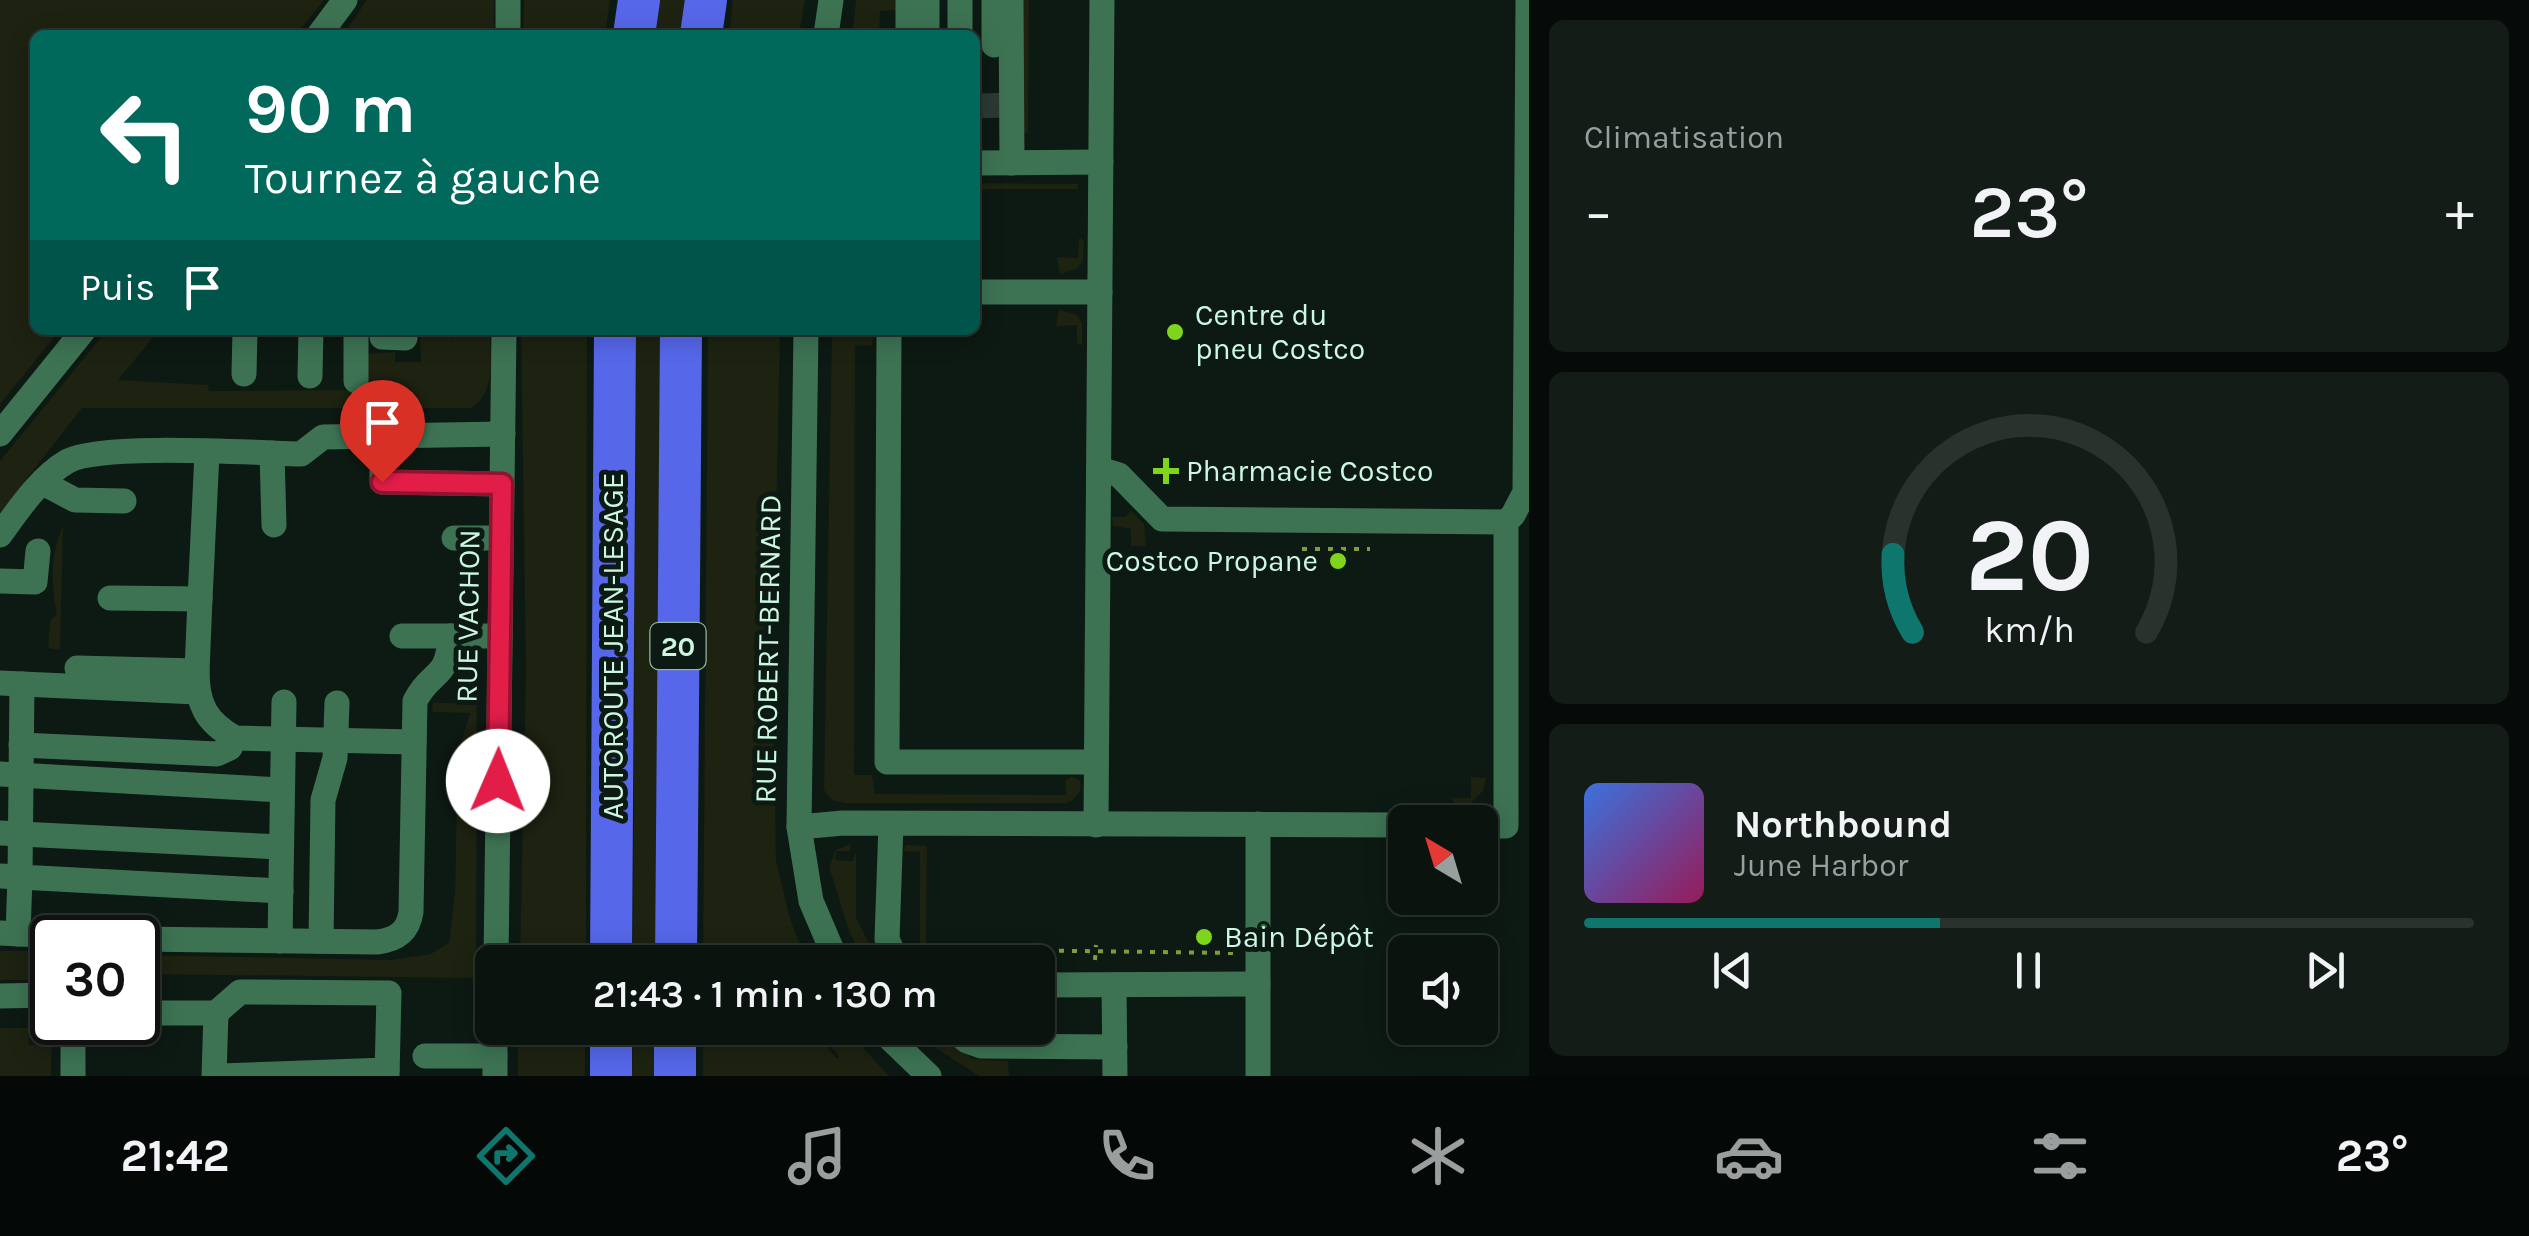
<!DOCTYPE html>
<html lang="fr">
<head>
<meta charset="utf-8">
<style>
  body { margin:0; font-family:Karla,sans-serif; background:#131c17; color:#f1f3f6; height:100vh; display:flex; flex-direction:column; font-size:38px; white-space:nowrap }
  * { box-sizing:border-box; margin:0 }
  p { font-size:32px; color:#999e9e }
  .icon { flex:none; width:55px; height:55px; fill:none; stroke:currentColor; stroke-width:2; stroke-linecap:round; stroke-linejoin:round }
  .map { position:relative; flex:1; overflow:hidden }
  .details { display:flex; flex-direction:column; gap:20px; padding:20px; background:#060a08; width:1000px }
  .details>* { flex:none }
  .top-card { position:absolute; left:30px; top:30px; width:950px; height:305px; border-radius:15px; box-shadow:0 5px 25px #0003,0 0 0 2px #2a322e; background:#00695c; color:#fff; overflow:hidden }
  .needle { width:65px; rotate:322deg }
  .buttons { position:absolute; left:1388px; top:805px; display:grid; gap:20px }
  .buttons a { display:grid; place-items:center; width:110px; height:110px; border-radius:15px; background:#0a130e; box-shadow:0 5px 25px #0003,0 0 0 2px #2a322e; font-size:50px }
  .speed { position:absolute; left:30px; top:915px; display:flex; gap:20px; font-size:50px; font-weight:700; text-align:center }
  .speed>* { display:grid; place-content:center; width:130px; height:130px; border-radius:50%; background:#0a130e; box-shadow:0 5px 25px #0003,0 0 0 2px #2a322e; line-height:1 }
  .speed .limit { border:5px solid #111; border-radius:15px; background:#fff; color:#111 }
  .pin { position:absolute; display:grid; place-items:center; width:85px; height:85px; color:#fff; margin:-102px -42px; border-radius:50% 50% 50% 0; rotate:-45deg; box-shadow:0 0 10px #0007 }
  .pin .icon { rotate:45deg }
  .me { position:absolute; width:110px; margin:-55px; rotate:1deg; stroke-linejoin:round; filter:drop-shadow(0 0 8px #0008) }
  .turn { display:flex; align-items:center; gap:35px; height:210px; padding:0 50px; font-size:45px }
  .turn .icon { width:130px; height:130px; stroke-width:2.5 }
  .turn b { display:block; font-size:70px; line-height:85px }
  .then { display:flex; align-items:center; height:95px; padding:0 50px; background:#0003; gap:20px; font-size:38px }
  .big { font-size:75px; font-weight:600; line-height:1.1 }
  .details .tile { flex:1; display:flex; flex-direction:column; justify-content:center; gap:15px; min-width:0; padding:0 35px; border-radius:15px; background:#131c17 }
  .details .dial { align-items:center; gap:0 }
  .dial svg { height:260px; overflow:visible; fill:none; stroke:#2a322e; stroke-width:7; stroke-linecap:round; text-anchor:middle }
  .dial text { fill:#f1f3f6; stroke:none }
  .song { display:flex; align-items:center; gap:30px }
  .cover { width:120px; height:120px; border-radius:15px; background:linear-gradient(135deg,hsl(220 70% 55%),hsl(330 70% 35%)) }
  .played { height:10px; border-radius:5px; background:linear-gradient(90deg,#0f766e 40%,#2a322e 40%) }
  .keys { display:flex; justify-content:space-around; direction:ltr }
  .heat { display:flex; justify-content:space-between; align-items:center; font-size:55px; direction:ltr }
  .trip { position:absolute; left:475px; top:945px; width:580px; height:100px; border-radius:15px; background:#0a130e; box-shadow:0 5px 25px #0003,0 0 0 2px #2a322e; font-weight:600; line-height:100px; text-align:center }
  .menu { display:flex; height:160px; justify-content:space-around; align-items:center; background:#040806; color:#999e9e }
  .menu .icon { width:70px; height:70px }
  .menu .current { color:#0f766e }
  .menu b { font-size:45px; color:#f1f3f6 }
  main { display:flex; flex:1; min-height:0 }
  .map>svg:first-child { display:block }
  .green { fill:#1d2211 }
  .lines { fill:none; stroke-linecap:round; stroke-linejoin:round }
  .minor-tunnel { stroke:#2a3a32; stroke-width:25; stroke-dasharray:25 12; stroke-linecap:butt }
  .path { stroke:#809d3b; stroke-width:4; stroke-dasharray:5 8; stroke-linecap:butt }
  .minor { stroke:#3d7353; stroke-width:25 }
  .highway { stroke:#5667e9; stroke-width:42 }
  .route-casing { stroke:#92132f; stroke-width:25 }
  .route { stroke:#e11d48; stroke-width:18 }
  .poi-dot { fill:#7fd51b; stroke:#0d1913; stroke-width:4 }
  .labels { text-anchor:middle; stroke-width:10; stroke-linejoin:round; paint-order:stroke }
  .shield { fill:#0d1913; stroke:#93b5a3; stroke-width:2.5 }
  .shield-label { font-size:28px; font-weight:bold; fill:#ccf8e1 }
  .poi-label { font-size:30px; fill:#ccf8e1; stroke:#0d1913; text-anchor:start }
  .street-label { font-size:30px; fill:#ccf8e1; stroke:#0d1913 }
</style>
</head>
<body>
<main>
<div class="map">
<svg width="1529" height="1076" viewBox="0 0 1529 1076">
  <rect width="100%" height="100%" fill="#0d1913"/>
  <g class="green">
    <path d="M0,0h324l-28,35h-261v295h25l-60,74z"/>
    <path d="M367,0h127v35h-151z"/>
    <path d="M524,0h86l-5,35h-82z"/>
    <path d="M659,0h27l-4,35h-27z"/>
    <path d="M733,0h72l-6,35h-70z"/>
    <path d="M856,0h44v10l-20,1 -1,24h-27z"/>
    <path d="M1017,0h12l-1,133 -12,-1z"/>
    <path d="M975,183l103,1v5h-103z"/>
    <path d="M1079,238l5,2 -1,20 -5,8 -18,6 -3,-17 21,1z"/>
    <path d="M1059,310l18,5 5,8v22l-5,-2v-18l-21,1z"/>
    <path d="M107,330h52l-41,50 90,5 1,6 152,-1 2,-36 32,-2v10h26l-1,-32h30l1,11 2,-11h37c0,27 7,61 -19,78h-389l-82,105v-52z"/>
    <path d="M521,330h66l-1,632h-66l6,-292z"/>
    <path d="M636,330h25l-2,632h-26z"/>
    <path d="M708,330h72l-7,344 3,187 14,58 17,43h-104z"/>
    <path d="M832,330h42l-2,15 -17,1 -1,429h18l3,19 191,1v-15l6,-4 8,5c3,11 -4,17 -13,22h-222l-13,-3 -8,-10z"/>
    <path d="M1131,511l13,13 2,22h-15v-17l-18,-3 -1,-9h13z"/>
    <path d="M63,526l-3,124 -12,-2 2,-27 7,-7c-6,-31 -7,-60 6,-88z"/>
    <path d="M470,670l7,1 -1,307 -338,-4v-19l253,5 40,-6 18,-11 6,-51 3,-140 12,-39 -38,-1 1,-9h36z"/>
    <path d="M1471,777l15,1 -3,13 -14,14 -15,1 -2,-8h19z"/>
    <path d="M850,844v7h-13l-2,9 18,1 3,-10v67l23,44 -15,-1 -15,-30 -20,-64 7,-17z"/>
    <path d="M905,845l22,1 -1,100h-21v-3h15v-91l-16,-1z"/>
    <rect x="0" y="951" width="52" height="29"/>
    <path d="M0,1028h28l1,17 14,-1v-16l9,1 -1,47h-51z"/>
    <rect x="518" y="1028" width="67" height="48"/>
    <path d="M633,1028h26l-1,48h-26z"/>
    <path d="M703,1028h108l26,31 2,-3 -24,-28h30l44,48h-186z"/>
    <path d="M914,1028h16l43,31 35,2 1,15h-30l-43,-28z"/>
  </g>
  <g class="lines">
    <path class="minor-tunnel" d="M994,93l1,33"/>
    <g class="path">
      <path d="M1302,549h68"/>
      <path d="M916,949l320,4"/>
      <path d="M1095,960l1,-15"/>
    </g>
    <g class="minor">
      <path d="M927,0v35"/>
      <path d="M960,0v35"/>
      <path d="M994,0v45"/>
      <path d="M1011,0l1,163"/>
      <path d="M319,35l26,-35"/>
      <path d="M508,35v-35"/>
      <path d="M826,35l5,-35"/>
      <path d="M908,35v-35"/>
      <path d="M975,163l126,-1"/>
      <path d="M975,292h125"/>
      <path d="M356,330v51"/>
      <path d="M382,330v7l23,1"/>
      <path d="M806,330l-7,497 12,74 26,61"/>
      <path d="M889,330l-2,432h209"/>
      <path d="M244,374l1,-44"/>
      <path d="M310,376l1,-46"/>
      <path d="M0,434l84,-104"/>
      <path d="M272,453l2,72"/>
      <path d="M1099,469l20,6 43,44 344,3 7,-7 12,-23 3,-492"/>
      <path d="M43,483l32,17 49,1"/>
      <path d="M502,484l-120,-2v-46l121,-2"/>
      <path d="M0,535c18,-25 41,-59 68,-74 32,-18 189,-8 233,-7l22,-17 59,-1"/>
      <path d="M454,538h47"/>
      <path d="M0,581l35,1 3,-31"/>
      <path d="M110,598l90,1 7,-146"/>
      <path d="M402,636h98"/>
      <path d="M77,668l120,3 3,-72"/>
      <path d="M197,671c0,33 9,51 38,67l179,4"/>
      <path d="M0,683l197,9"/>
      <path d="M21,745l196,9 13,-6 5,-10"/>
      <path d="M0,774l282,16"/>
      <path d="M891,824l-4,115 10,23"/>
      <path d="M1096,825l6,-825"/>
      <path d="M1480,826h26v-304"/>
      <path d="M799,827l44,-4 562,2"/>
      <path d="M0,833l281,14"/>
      <path d="M0,876l20,1 2,-193"/>
      <path d="M0,933l100,5"/>
      <path d="M18,934l2,-57 261,14"/>
      <path d="M138,939l239,3c19,-2 31,-10 34,-30l4,-211c16,-32 33,-20 35,-65"/>
      <path d="M280,941l4,-239"/>
      <path d="M321,941l2,-141 12,-42 2,-55"/>
      <path d="M496,962l8,-632"/>
      <path d="M1038,985l220,-1"/>
      <path d="M1114,985l1,91"/>
      <path d="M0,996l52,-1"/>
      <path d="M138,1013h78l24,-21 149,1 -2,83"/>
      <path d="M879,1028l50,48"/>
      <path d="M951,1028l16,13 14,5 134,1"/>
      <path d="M425,1056h70"/>
      <path d="M73,1076v-54"/>
      <path d="M214,1076l2,-63"/>
      <path d="M220,1076l167,-6"/>
      <path d="M495,1076v-48"/>
      <path d="M1258,1076v-252"/>
    </g>
    <g class="highway">
      <path d="M634,35l5,-35"/>
      <path d="M701,35l5,-35"/>
      <path d="M611,962l4,-632"/>
      <path d="M676,962l5,-632"/>
      <path d="M611,1076v-48"/>
      <path d="M675,1076v-48"/>
    </g>
  </g>
  <g class="lines">
    <g class="route-casing">
      <path id="route" d="M382,482l120,2 -4,297"/>
    </g>
    <use href="#route" class="route"/>
  </g>
  <g class="poi-dot">
    <circle cx="1175" cy="332" r="10"/>
    <path d="M1161 456h10v10h10v10h-10v10h-10v-10h-10v-10h10z"/>
    <circle cx="1338" cy="561" r="10"/>
    <circle cx="1204" cy="937" r="10"/>
  </g>
  <g class="labels">
    <rect class="shield" x="650.5" y="623" width="55" height="46" rx="8"/>
    <g class="shield-label">
      <text x="678" y="656">20</text>
    </g>
    <g class="poi-label">
      <text x="1195" y="325">Centre du<tspan x="1195" dy="34">pneu Costco</tspan></text>
      <text x="1186" y="481">Pharmacie Costco</text>
      <text x="1318" y="571" text-anchor="end">Costco Propane</text>
      <text x="1224" y="947">Bain Dépôt</text>
    </g>
    <g class="street-label">
      <text transform="translate(468 616) rotate(-89)" y="10">RUE VACHON</text>
      <text transform="translate(613 646) rotate(-90)" y="10">AUTOROUTE JEAN-LESAGE</text>
      <text transform="translate(768 649) rotate(-89)" y="10">RUE ROBERT-BERNARD</text>
    </g>
  </g>
</svg>
<div class="buttons">
<a><svg class="needle" viewBox="-14 -14 28 28"><path d="M0-13l5 13h-10z" fill="#e53935"/><path d="M0 13l5-13h-10z" fill="#999e9e"/></svg></a>
<a><svg class="icon" aria-label="sound" viewBox="0 0 24 24"><path d="M4 9h4l5-4v14l-5-4H4zM17 9q2 3 0 6"/></svg></a>
</div>
<div class="speed"><div class="limit">30</div></div>
<div class="pin" style="left:382px;top:482px;background:#d93025"><svg class="icon" aria-label="arrive" viewBox="0 0 24 24"><path d="M6 21V4h12l-3 4 3 4H6"/></svg></div>
<svg class="me" style="left:498px;top:781px" viewBox="-20 -20 40 40"><circle r="19" fill="#fff"/><path d="M0-13L10 11 0 6-10 11z" fill="#e11d48"/></svg>
<div class="trip">21:43 · 1 min · 130 m</div>
<div class="top-card">
<div class="turn"><svg class="icon" aria-label="left" viewBox="0 0 24 24"><path d="M17 20v-9H6M10 6l-5 5 5 5"/></svg><div><b>90 m</b>Tournez à gauche</div></div>
<div class="then">Puis<svg class="icon" aria-label="arrive" viewBox="0 0 24 24"><path d="M6 21V4h12l-3 4 3 4H6"/></svg></div>
</div>
</div>
<section class="details">
<div class="tile"><p>Climatisation</p>
<div class="heat"><a>−</a><b class="big">23°</b><a>+</a></div>
</div>
<div class="tile dial"><svg viewBox="0 0 100 80">
<path d="M14 69A42 42 0 1 1 86 69"/>
<path d="M14 69A42 42 0 0 1 8 45" stroke="#0f766e"/>
<text x="50" y="56" font-size="32" font-weight="700">20</text>
<text x="50" y="72" font-size="11">km/h</text>
</svg></div>
<div class="tile">
<div class="song"><i class="cover"></i><div><b>Northbound</b><p>June Harbor</p></div></div>
<div class="played"></div>
<div class="keys"><svg class="icon" aria-label="previous" viewBox="0 0 24 24"><path d="M18 5L8 12l10 7zM5 5v14"/></svg><svg class="icon" aria-label="pause" viewBox="0 0 24 24"><path d="M8 5v14M16 5v14"/></svg><svg class="icon" aria-label="next" viewBox="0 0 24 24"><path d="M6 5l10 7-10 7zM19 5v14"/></svg></div>
</div>
</section>
</main>
<nav class="menu">
<b>21:42</b>
<svg class="icon current" aria-label="directions" viewBox="0 0 24 24"><path d="M12 3l9 9-9 9-9-9zM9 14v-3h6M13 9l2 2-2 2"/></svg>
<svg class="icon" aria-label="music" viewBox="0 0 24 24"><path d="M9 18V5l10-2v13"/><circle cx="6" cy="18" r="3"/><circle cx="16" cy="16" r="3"/></svg>
<svg class="icon" aria-label="phone" viewBox="0 0 24 24"><path d="M5 4h4l2 5-3 2q2 4 5 5l2-3 5 2v4C11 20 4 13 5 4z"/></svg>
<svg class="icon" aria-label="climate" viewBox="0 0 24 24"><path d="M12 3v18M4 7l16 10M4 17L20 7"/></svg>
<svg class="icon" aria-label="car" viewBox="0 0 24 24"><path d="M5 17H2v-5l4-1 3-4h7l3 4 3 1v5h-3M9 17h6M6 11h13"/><circle cx="7" cy="17" r="2"/><circle cx="17" cy="17" r="2"/></svg>
<svg class="icon" aria-label="filters" viewBox="0 0 24 24"><path d="M4 7h16M4 17h16"/><circle cx="9" cy="7" r="2"/><circle cx="15" cy="17" r="2"/></svg>
<b>23°</b>
</nav>
</body>
</html>
